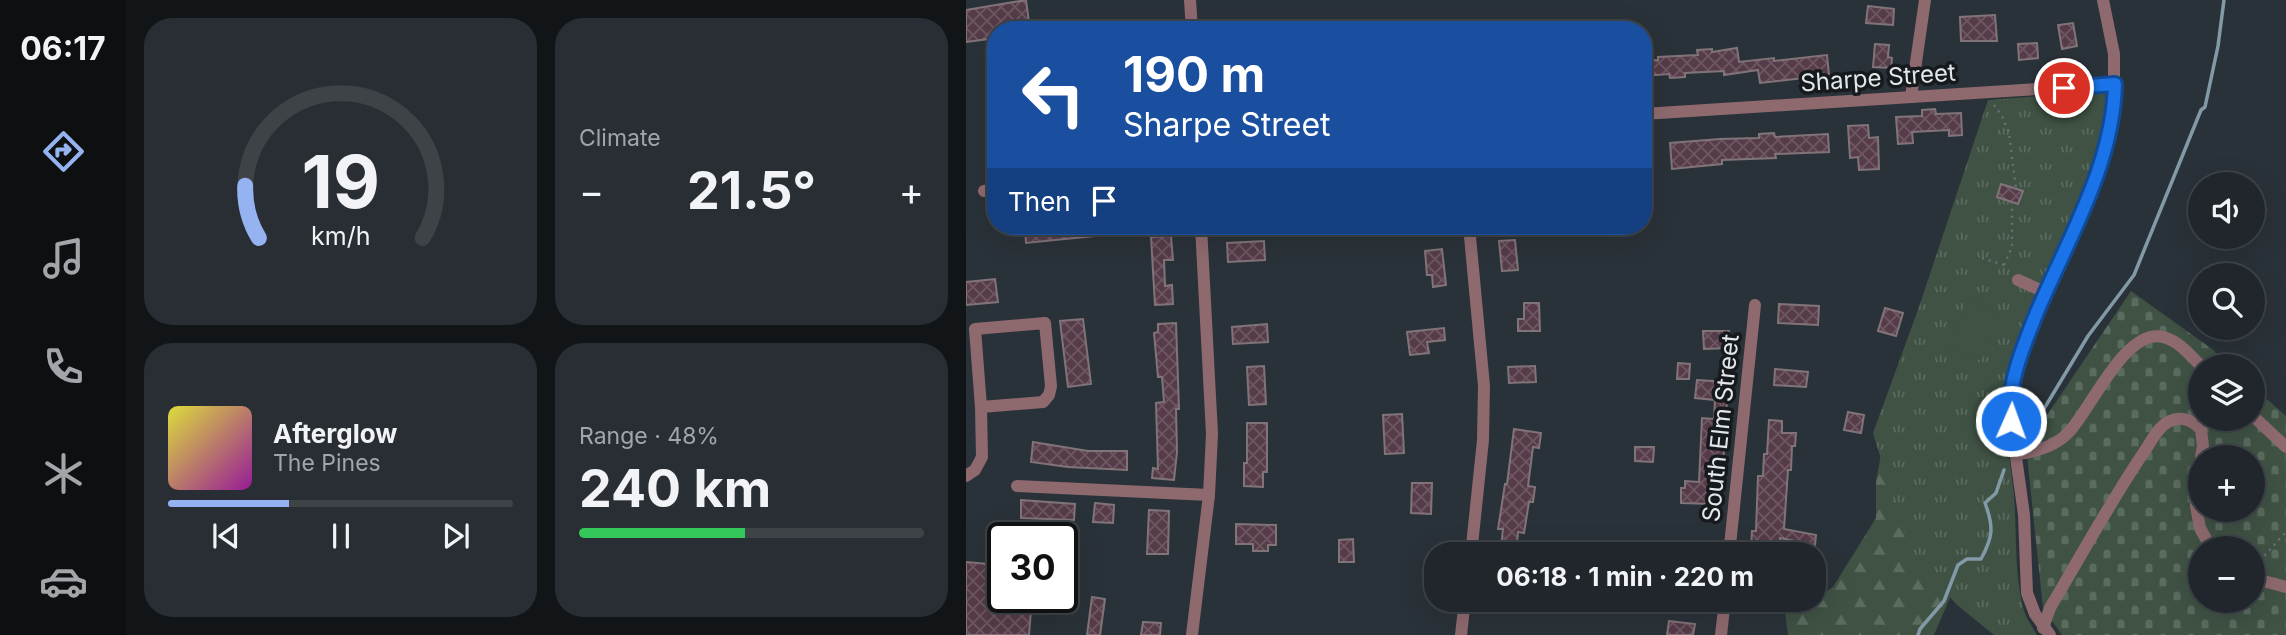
<!DOCTYPE html>
<html lang="en">
<head>
<meta charset="utf-8">
<style>
  body { margin:0; font-family:Inter,sans-serif; background:#282e33; color:#f1f3f6; height:100vh; display:flex; flex-direction:column; font-size:26px; white-space:nowrap }
  * { box-sizing:border-box; margin:0 }
  p { font-size:23px; color:#a2a5a9 }
  .icon { flex:none; width:38px; height:38px; fill:none; stroke:currentColor; stroke-width:2; stroke-linecap:round; stroke-linejoin:round }
  .map { position:relative; flex:1; overflow:hidden }
  .drawer { display:flex; flex-direction:column; gap:18px; padding:18px; background:#121518; width:840px }
  .drawer>* { flex:none }
  .guide { position:absolute; left:21px; top:21px; width:665px; height:214px; border-radius:28px; box-shadow:0 7px 28px #0002,0 0 0 2px #3d4347; background:#1a4fa0; color:#fff; overflow:hidden }
  .fabs { position:absolute; left:1222px; top:172px; display:grid; gap:14px }
  .fabs a { display:grid; place-items:center; width:77px; height:77px; border-radius:50%; background:#20262b; box-shadow:0 7px 28px #0002,0 0 0 2px #3d4347; font-size:35px }
  .speed { position:absolute; left:21px; top:522px; display:flex; gap:14px; font-size:35px; font-weight:700; text-align:center }
  .speed>* { display:grid; place-content:center; width:91px; height:91px; border-radius:50%; background:#20262b; box-shadow:0 7px 28px #0002,0 0 0 2px #3d4347; line-height:1 }
  .speed .limit { border:4px solid #111; border-radius:10px; background:#fff; color:#111 }
  .pin { position:absolute; display:grid; place-items:center; width:60px; height:60px; color:#fff; margin:-30px; border:4px solid #fff; border-radius:50%; box-shadow:0 2px 7px #0007 }
  .me { position:absolute; width:77px; margin:-38px; rotate:2deg; stroke-linejoin:round; filter:drop-shadow(0 0 5px #0008) }
  .turn { display:flex; align-items:center; gap:24px; height:147px; padding:0 21px; font-size:32px }
  .turn .icon { width:91px; height:91px; stroke-width:2.5 }
  .turn b { display:block; font-size:49px; line-height:60px }
  .then { display:flex; align-items:center; height:66px; padding:0 21px; background:#0003; gap:14px; font-size:26px }
  .big { font-size:52px; font-weight:700; line-height:1.1 }
  .drawer .card { flex:1; display:flex; flex-direction:column; justify-content:center; gap:10px; min-width:0; padding:0 24px; border-radius:28px; background:#282e33 }
  .drawer .dial { align-items:center; gap:0 }
  .dial svg { height:182px; overflow:visible; fill:none; stroke:#3d4347; stroke-width:7; stroke-linecap:round; text-anchor:middle }
  .dial text { fill:#f1f3f6; stroke:none }
  .song { display:flex; align-items:center; gap:21px }
  .cover { width:84px; height:84px; border-radius:10px; background:linear-gradient(135deg,hsl(60 70% 55%),hsl(300 70% 35%)) }
  .played { height:7px; border-radius:4px; background:linear-gradient(90deg,#95b2f1 35%,#3d4347 35%) }
  .keys { display:flex; justify-content:space-around; direction:ltr }
  .heat { display:flex; justify-content:space-between; align-items:center; font-size:38px; direction:ltr }
  .charge { height:10px; border-radius:5px; background:linear-gradient(90deg,#34c759 48%,#3d4347 0) }
  .drawer .tiles { flex:1; display:grid; gap:18px; grid-template-columns:repeat(2,1fr) }
  .trip { position:absolute; left:458px; top:542px; width:402px; height:70px; border-radius:28px; background:#20262b; box-shadow:0 7px 28px #0002,0 0 0 2px #3d4347; font-weight:700; line-height:70px; text-align:center }
  main { display:flex; flex:1; min-height:0 }
  .tab-bar { display:flex; flex-direction:column; width:126px; justify-content:space-around; align-items:center; background:#0d0f11; color:#a2a5a9 }
  .tab-bar .icon { width:49px; height:49px }
  .tab-bar .selected { color:#95b2f1 }
  .tab-bar b { font-size:32px; color:#f1f3f6 }
  .map>svg:first-child { display:block }
  .forest { fill:url(#forest-firs) }
  .cemetery { fill:url(#cemetery-stones); fill-rule:evenodd }
  .park { fill:url(#park-tufts) }
  .garden { fill:#3f5244 }
  .lines { fill:none; stroke-linecap:round; stroke-linejoin:round }
  .stream { stroke:#8299a6; stroke-width:3.5 }
  .building { fill:url(#building-cross-hatch); stroke:#807479; stroke-width:2 }
  .path { stroke:#686f75; stroke-width:2.5; stroke-dasharray:2 5; stroke-linecap:butt }
  .minor { stroke:#8e6a6f; stroke-width:12 }
  .route-casing { stroke:#114b97; stroke-width:18 }
  .route { stroke:#1a73e8; stroke-width:12 }
  .labels { text-anchor:middle; stroke-width:7; stroke-linejoin:round; paint-order:stroke }
  .street-label { font-size:24px; fill:#e1e7eb; stroke:#161a1d }
</style>
</head>
<body>
<main>
<nav class="tab-bar">
<b>06:17</b>
<svg class="icon selected" aria-label="directions" viewBox="0 0 24 24"><path d="M12 3l9 9-9 9-9-9zM9 14v-3h6M13 9l2 2-2 2"/></svg>
<svg class="icon" aria-label="music" viewBox="0 0 24 24"><path d="M9 18V5l10-2v13"/><circle cx="6" cy="18" r="3"/><circle cx="16" cy="16" r="3"/></svg>
<svg class="icon" aria-label="phone" viewBox="0 0 24 24"><path d="M5 4h4l2 5-3 2q2 4 5 5l2-3 5 2v4C11 20 4 13 5 4z"/></svg>
<svg class="icon" aria-label="climate" viewBox="0 0 24 24"><path d="M12 3v18M4 7l16 10M4 17L20 7"/></svg>
<svg class="icon" aria-label="car" viewBox="0 0 24 24"><path d="M5 17H2v-5l4-1 3-4h7l3 4 3 1v5h-3M9 17h6M6 11h13"/><circle cx="7" cy="17" r="2"/><circle cx="17" cy="17" r="2"/></svg>
</nav>
<section class="drawer">
<div class="tiles">
<div class="card dial"><svg viewBox="0 0 100 80">
<path d="M14 69A42 42 0 1 1 86 69"/>
<path d="M14 69A42 42 0 0 1 8 46" stroke="#95b2f1"/>
<text x="50" y="56" font-size="32" font-weight="700">19</text>
<text x="50" y="72" font-size="11">km/h</text>
</svg></div>
<div class="card"><p>Climate</p>
<div class="heat"><a>−</a><b class="big">21.5°</b><a>+</a></div>
</div>
<div class="card">
<div class="song"><i class="cover"></i><div><b>Afterglow</b><p>The Pines</p></div></div>
<div class="played"></div>
<div class="keys"><svg class="icon" aria-label="previous" viewBox="0 0 24 24"><path d="M18 5L8 12l10 7zM5 5v14"/></svg><svg class="icon" aria-label="pause" viewBox="0 0 24 24"><path d="M8 5v14M16 5v14"/></svg><svg class="icon" aria-label="next" viewBox="0 0 24 24"><path d="M6 5l10 7-10 7zM19 5v14"/></svg></div>
</div>
<div class="card"><p>Range · 48%</p><b class="big">240 km</b><div class="charge"></div></div>
</div>
</section>
<div class="map">
<svg width="1320" height="635" viewBox="0 0 1320 635">
  <defs>
    <pattern id="forest-firs" width="22" height="20" patternUnits="userSpaceOnUse" patternTransform="scale(1.75)"><rect width="22" height="20" fill="#3f5244"/><path d="M5 1l3.5 6h-7zM16 11l3.5 6h-7z" fill="#5a6b5f"/></pattern>
    <pattern id="cemetery-stones" width="16" height="16" patternUnits="userSpaceOnUse" patternTransform="scale(1.75)"><rect width="16" height="16" fill="#3f5244"/><path d="M2 7V4a2 2 0 0 1 4 0v3zM10 15v-3a2 2 0 0 1 4 0v3z" fill="#5a6b5f"/></pattern>
    <pattern id="park-tufts" width="24" height="20" patternUnits="userSpaceOnUse" patternTransform="scale(1.75)"><rect width="24" height="20" fill="#3f5244"/><path d="M3 7l-1-3M5 7V3M7 7l1-3M15 17l-1-3M17 17v-4M19 17l1-3" fill="none" stroke="#5a6b5f"/></pattern>
    <pattern id="building-cross-hatch" width="8" height="8" patternUnits="userSpaceOnUse" patternTransform="scale(1.75)"><rect width="8" height="8" fill="#563b48"/><path d="M0 0l8 8M0 8l8-8" fill="none" stroke="#6e5763"/></pattern>
  </defs>
  <rect width="100%" height="100%" fill="#2a3239"/>
  <path class="forest" d="M919,431l92,103 -43,101h-146l-3,-23 30,-12 18,-13 43,-69v-36z"/>
  <path class="cemetery" d="M1165,291l81,58 18,17h-30v52h52v-32l34,30v219h-224l-19,-27 -17,-162zM1234,457h52v52h-52zM1234,548h52v52h-52z"/>
  <path class="park" d="M1137,91c18,19 -35,134 -46,159 -19,43 -44,88 -51,134 -5,37 5,75 8,112 3,36 0,75 9,111 2,10 9,19 14,28h-43l-38,-31 -47,-54 -36,-117 46,-126 69,-207z"/>
  <path class="garden" d="M1002,299l33,14 -20,48 -32,-13z"/>
  <g class="lines">
    <g class="stream">
      <path d="M1070,422l52,-86 46,-61 67,-165 4,-3 13,-61 6,-46"/>
      <path d="M952,635l2,-6 24,-28 14,-36 9,-6h14c12,-22 13,-32 4,-56l11,-10 8,-23"/>
    </g>
  </g>
  <g class="building">
    <path d="M60,0l4,30h-34v8l-30,4v-32z"/>
    <path d="M902,6l26,3 -1,16 -27,-2z"/>
    <path d="M1029,15l2,26h-36l-1,-24z"/>
    <path d="M1107,23l4,23 -15,3 -4,-24z"/>
    <path d="M1071,43l1,15 -19,2 -1,-16z"/>
    <path d="M909,44l14,1 -1,12 4,1 -1,10 -18,-1z"/>
    <path d="M771,48l2,14 35,-4v3l53,-6 2,20 -69,8 -2,-13 -34,5v-4l-39,2v4l-15,1 -1,-4 -26,2v-15l15,-1v-3l40,-2 -1,-5 15,-1v3z"/>
    <path d="M969,109l1,5 25,-1 1,22 -13,1v-6l-37,2 1,11 -15,1 -2,-27 26,-1v-6z"/>
    <path d="M902,125l1,13 9,-1 1,32 -20,1 -1,-13 -8,1 -2,-32z"/>
    <path d="M808,133l1,4 53,-3 1,18 -54,2 1,4 -54,2v4l-50,5 -2,-26 50,-4 39,-1v-4z"/>
    <path d="M1035,184l22,7 -5,13 -21,-7z"/>
    <path d="M59,226h88l1,8 -88,9z"/>
    <path d="M205,236l2,24h-9l1,26 7,-1 1,19 -18,1 -4,-68z"/>
    <path d="M549,240l3,30 -16,1 -3,-30z"/>
    <path d="M298,241l1,19 -37,2 -1,-19z"/>
    <path d="M476,249l4,36 -13,2 -1,-12h-5l-2,-24z"/>
    <path d="M29,279l3,23 -32,3v-23z"/>
    <path d="M558,303h15l1,28h-22v-12h6z"/>
    <path d="M813,304l40,2 -1,19 -40,-2z"/>
    <path d="M919,308l18,5 -7,23 -18,-5z"/>
    <path d="M117,319l8,65 -23,3 -8,-66z"/>
    <path d="M210,323l3,86h-3l1,43 -3,28 -22,-2 1,-10 5,1 -2,-66 8,-1 -2,-25h-4l-4,-44 4,-1v-8z"/>
    <path d="M301,324l1,18 -35,2 -1,-17z"/>
    <path d="M478,328l1,12 -18,2 2,11 -19,2 -3,-23z"/>
    <path d="M737,331h26l1,17 -26,1z"/>
    <path d="M712,363l12,1 -1,15h-12z"/>
    <path d="M298,366l2,38 -17,1 -2,-38z"/>
    <path d="M569,366l1,16 -27,1 -1,-16z"/>
    <path d="M809,369l33,3 -2,15 -32,-2z"/>
    <path d="M731,380l31,2 -5,84h-10l-1,38 -31,-1v-15h4v-7l14,1 3,-64 12,1 1,-19 -20,-2z"/>
    <path d="M882,412l16,3 -3,18 -17,-3z"/>
    <path d="M436,414l2,39 -19,1 -2,-39z"/>
    <path d="M803,420l13,1v12h14l-1,13h-3l-1,24h-3l-4,59 32,6 -1,10 -35,-7v11l-29,-1 1,-17h4l2,-55h5l1,-22h3z"/>
    <path d="M281,423h20v49h-4v15l-19,-1v-23h3z"/>
    <path d="M548,429l27,4 -2,15 -6,-1 -5,39 7,1 -2,15h-4l-5,31 -6,-1 -2,23h-16l3,-26h-5l7,-45h2z"/>
    <path d="M67,442l55,9h39v19l-59,-3 -37,-5z"/>
    <path d="M669,447h19l-1,15 -18,-1z"/>
    <path d="M446,483h20l-1,31 -20,-1z"/>
    <path d="M55,500l54,4 -1,16 -53,-2z"/>
    <path d="M129,503l19,2 -1,18 -20,-1z"/>
    <path d="M183,510l20,1 -1,43h-21z"/>
    <path d="M270,524l40,1v20h-8v6h-15v-7h-17z"/>
    <path d="M387,539l1,23h-15v-22z"/>
    <path d="M0,562l33,3 -4,41 36,4 -2,25h-63z"/>
    <path d="M126,597l13,2 -5,36h-13z"/>
    <path d="M703,621l26,3 -2,11h-26z"/>
    <path d="M177,622l18,1 -1,12h-19z"/>
  </g>
  <g class="lines">
    <g class="path">
      <path d="M1028,105l8,11 7,17 7,56"/>
      <path d="M1016,258l25,8"/>
      <path d="M1038,265l8,-18v-46"/>
      <path d="M1289,566l31,-34"/>
    </g>
    <g class="minor">
      <path d="M224,0l2,30"/>
      <path d="M945,97l14,-97"/>
      <path d="M677,114l472,-30"/>
      <path d="M18,191l12,-2"/>
      <path d="M503,226l15,160 -1,54 -12,115"/>
      <path d="M1052,280l27,12"/>
      <path d="M1286,415l34,32"/>
      <path d="M1050,454c20,-2 39,-7 53,-22 22,-23 57,-105 94,-95 16,4 26,17 38,29"/>
      <path d="M1234,463l-4,43 4,22 11,20"/>
      <path d="M0,476l9,-6 7,-13 -1,-50 -6,-78 70,-6 6,63 -2,9 -6,7 -62,5"/>
      <path d="M51,486l192,9"/>
      <path d="M763,555l26,-250"/>
      <path d="M1286,578l34,9"/>
      <path d="M1077,628l7,-20c31,-52 60,-106 94,-156 7,-10 13,-24 24,-30 13,-7 23,-2 33,7l2,17 -2,11"/>
      <path d="M226,635l17,-140 3,-61 -11,-208"/>
      <path d="M495,635l4,-35"/>
      <path d="M755,635l4,-35"/>
      <path d="M1084,635l-15,-21 -8,-21 -3,-78 -13,-94 1,-36 8,-30 71,-167 16,-44 7,-31v-59l-11,-54"/>
    </g>
  </g>
  <g class="lines">
    <g class="route-casing">
      <path id="route" d="M1045,421c1,-13 0,-26 2,-38 4,-23 14,-45 22,-66 31,-75 78,-150 80,-233l-51,4"/>
    </g>
    <use href="#route" class="route"/>
  </g>
  <g class="labels">
    <g class="street-label">
      <text transform="translate(912 78) rotate(-4)" y="8">Sharpe Street</text>
      <text transform="translate(755 428) rotate(-84)" y="8">South Elm Street</text>
    </g>
  </g>
</svg>
<div class="fabs">
<a><svg class="icon" aria-label="sound" viewBox="0 0 24 24"><path d="M4 9h4l5-4v14l-5-4H4zM17 9q2 3 0 6"/></svg></a>
<a><svg class="icon" aria-label="search" viewBox="0 0 24 24"><circle cx="10" cy="10" r="6"/><path d="M15 15l6 6"/></svg></a>
<a><svg class="icon" aria-label="layers" viewBox="0 0 24 24"><path d="M12 4l9 5-9 5-9-5zM3 14l9 5 9-5"/></svg></a>
<a>+</a>
<a>−</a>
</div>
<div class="speed"><div class="limit">30</div></div>
<div class="pin" style="left:1098px;top:88px;background:#d93025"><svg class="icon" aria-label="arrive" viewBox="0 0 24 24"><path d="M6 21V4h12l-3 4 3 4H6"/></svg></div>
<svg class="me" style="left:1045px;top:421px" viewBox="-20 -20 40 40"><circle r="17" fill="#1a73e8" stroke="#fff" stroke-width="3"/><path d="M0-11L8 9 0 5-8 9z" fill="#fff"/></svg>
<div class="trip">06:18 · 1 min · 220 m</div>
<div class="guide">
<div class="turn"><svg class="icon" aria-label="left" viewBox="0 0 24 24"><path d="M17 20v-9H6M10 6l-5 5 5 5"/></svg><div><b>190 m</b>Sharpe Street</div></div>
<div class="then">Then<svg class="icon" aria-label="arrive" viewBox="0 0 24 24"><path d="M6 21V4h12l-3 4 3 4H6"/></svg></div>
</div>
</div>
</main>
</body>
</html>
